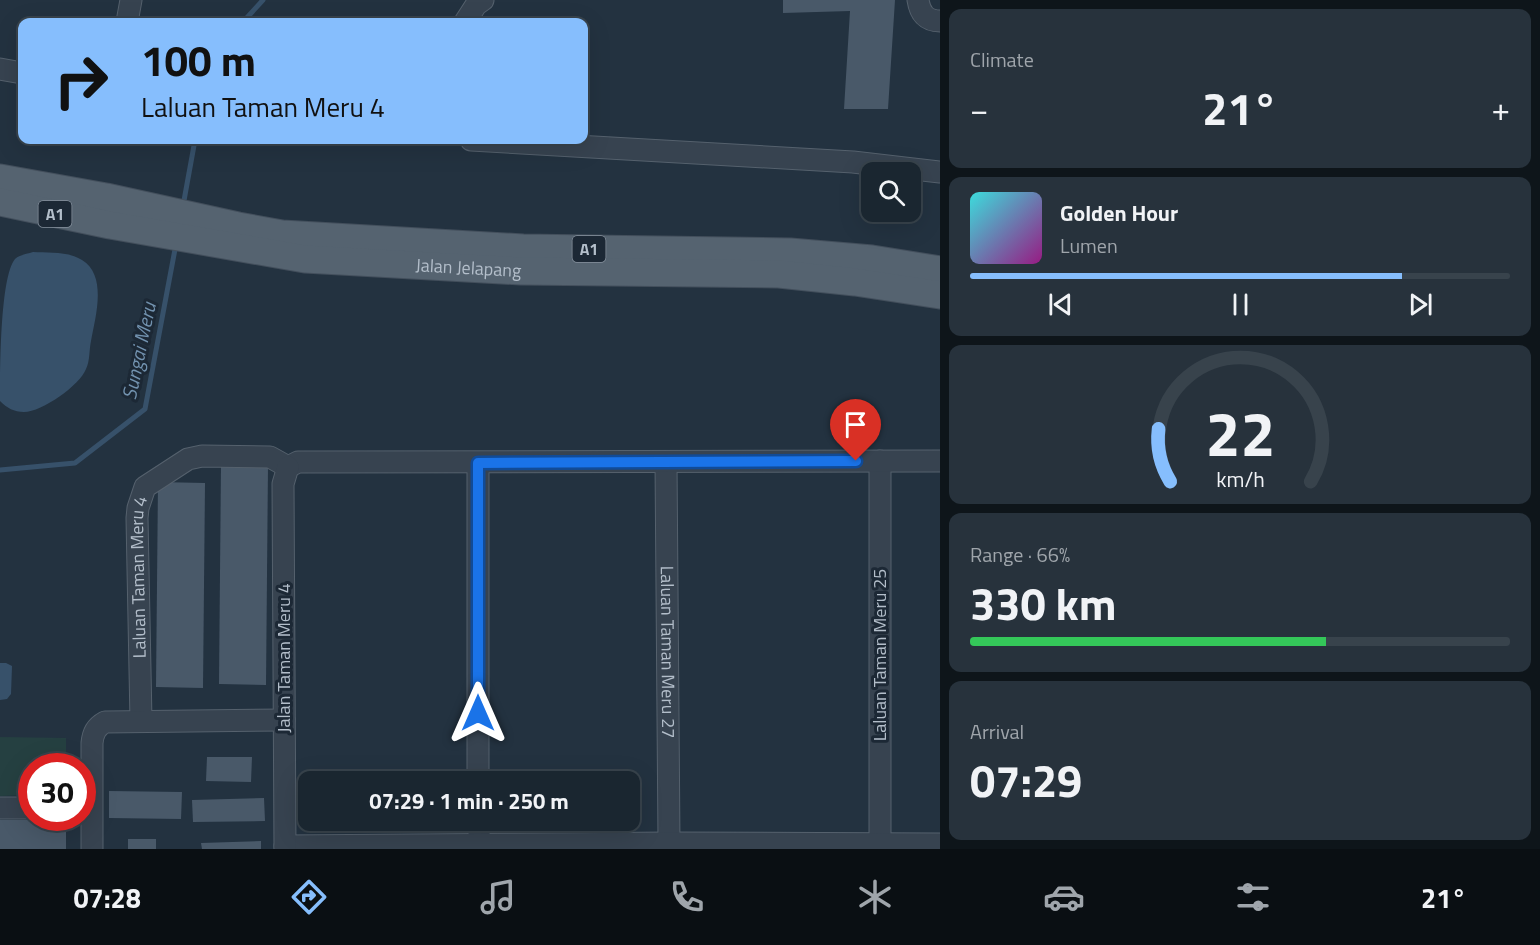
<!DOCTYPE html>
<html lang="en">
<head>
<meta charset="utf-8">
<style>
  body { margin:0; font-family:"Titillium Web",sans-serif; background:#27323c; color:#f1f3f6; height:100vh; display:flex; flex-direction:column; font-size:22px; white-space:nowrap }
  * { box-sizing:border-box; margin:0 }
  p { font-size:20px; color:#9fa5ab }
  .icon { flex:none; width:33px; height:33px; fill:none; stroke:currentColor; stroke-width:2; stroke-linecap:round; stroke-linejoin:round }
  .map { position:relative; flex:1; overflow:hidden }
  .details { display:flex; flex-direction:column; gap:9px; padding:9px; background:#0e151a; width:600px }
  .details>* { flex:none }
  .guide { position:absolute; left:18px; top:18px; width:570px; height:126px; border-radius:12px; box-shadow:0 6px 24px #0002,0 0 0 2px #38434c; background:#86befd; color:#111; overflow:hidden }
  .controls { position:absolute; left:861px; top:162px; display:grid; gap:12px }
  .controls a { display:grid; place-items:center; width:60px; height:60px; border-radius:12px; background:#1a2630; box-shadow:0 6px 24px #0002,0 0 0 2px #38434c; font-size:30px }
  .speed { position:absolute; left:18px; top:753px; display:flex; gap:12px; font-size:30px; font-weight:700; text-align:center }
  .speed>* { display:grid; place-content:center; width:78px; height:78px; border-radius:50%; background:#1a2630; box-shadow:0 6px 24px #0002,0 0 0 2px #38434c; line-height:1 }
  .speed .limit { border:9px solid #d22; background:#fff; color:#111 }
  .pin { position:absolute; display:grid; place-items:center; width:51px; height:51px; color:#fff; margin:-62px -26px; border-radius:50% 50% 50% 0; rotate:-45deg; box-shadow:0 0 6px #0007 }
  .pin .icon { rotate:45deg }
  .me { position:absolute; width:66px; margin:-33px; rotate:0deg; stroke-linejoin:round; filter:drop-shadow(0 0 4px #0008) }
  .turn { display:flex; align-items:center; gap:21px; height:126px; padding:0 24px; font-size:27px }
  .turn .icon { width:78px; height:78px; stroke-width:2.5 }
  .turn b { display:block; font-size:42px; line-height:51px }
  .big { font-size:45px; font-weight:700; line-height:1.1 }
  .details .tile { flex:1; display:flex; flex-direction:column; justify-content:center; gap:9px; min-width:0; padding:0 21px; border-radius:12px; background:#27323c }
  .details .dial { align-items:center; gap:0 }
  .dial svg { height:156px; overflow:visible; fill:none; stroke:#38434c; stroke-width:7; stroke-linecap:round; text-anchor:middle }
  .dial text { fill:#f1f3f6; stroke:none }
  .song { display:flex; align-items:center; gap:18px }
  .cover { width:72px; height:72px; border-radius:9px; background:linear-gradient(135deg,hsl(180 70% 55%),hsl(310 70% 35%)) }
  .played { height:6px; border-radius:3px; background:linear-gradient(90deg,#86befd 80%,#38434c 80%) }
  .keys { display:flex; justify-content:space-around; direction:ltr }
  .heat { display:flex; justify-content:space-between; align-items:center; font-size:33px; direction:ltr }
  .charge { height:9px; border-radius:4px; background:linear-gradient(90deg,#34c759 66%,#38434c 0) }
  .trip { position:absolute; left:298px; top:771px; width:342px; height:60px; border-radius:12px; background:#1a2630; box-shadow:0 6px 24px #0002,0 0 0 2px #38434c; font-weight:700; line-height:60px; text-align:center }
  .menu { display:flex; height:96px; justify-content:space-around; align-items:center; background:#0a0f13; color:#9fa5ab }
  .menu .icon { width:42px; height:42px }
  .menu .on { color:#86befd }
  .menu b { font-size:27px; color:#f1f3f6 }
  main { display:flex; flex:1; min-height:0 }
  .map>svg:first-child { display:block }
  .green { fill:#254041 }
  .water { fill:#37516a }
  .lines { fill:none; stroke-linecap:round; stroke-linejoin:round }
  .stream { stroke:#37516a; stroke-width:5 }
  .building { fill:#495969 }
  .minor-casing { stroke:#55616d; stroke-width:23 }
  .major-casing { stroke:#434f5c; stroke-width:29 }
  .minor { stroke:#374350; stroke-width:21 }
  .major { stroke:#556370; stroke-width:27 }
  .route-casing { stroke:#114b97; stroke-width:15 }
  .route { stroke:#1a73e8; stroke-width:10 }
  .labels { text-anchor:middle; stroke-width:6; stroke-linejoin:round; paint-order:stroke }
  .shield { fill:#1c2835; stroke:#86919d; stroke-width:1.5 }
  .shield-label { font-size:16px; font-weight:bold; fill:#b3beca }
  .street-label { font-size:18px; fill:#b3beca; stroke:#1c2835 }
  .water-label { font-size:20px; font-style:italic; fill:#7292af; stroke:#1c2835 }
</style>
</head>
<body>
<main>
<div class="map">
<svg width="940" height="849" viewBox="0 0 940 849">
  <rect width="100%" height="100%" fill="#233240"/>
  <path class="green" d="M0,737l66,1v28h-34l-1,29 -31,1z"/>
  <g class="water">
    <path d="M33,252c15,1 35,-1 49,8 26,16 13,58 9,81 -2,9 -1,20 -5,28 -6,16 -44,43 -62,43 -10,0 -17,-4 -24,-11 0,-30 0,-124 15,-142 4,-4 12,-5 18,-7z"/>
    <path d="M0,663h6l6,3 -1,28 -4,5 -7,1z"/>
  </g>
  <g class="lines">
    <g class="stream">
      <path d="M243,22l20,-22"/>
      <path d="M183,206l12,-66"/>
      <path d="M0,470l75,-7 70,-54 31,-165"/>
    </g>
  </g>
  <g class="building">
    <path d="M783,0h112l-7,109h-44l6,-98 -67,2z"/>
    <path d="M221,463l47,1 -2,221 -47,-1z"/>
    <path d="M158,482l47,1 -2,205 -47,-1z"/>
    <path d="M207,757h45l-1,25 -45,-1z"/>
    <path d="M109,791l73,1 -1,27 -72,-1z"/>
    <path d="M264,798l1,23 -72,1 -1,-22z"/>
    <rect x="0" y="820" width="66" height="29"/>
    <rect x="128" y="839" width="28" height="10"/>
    <path d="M261,841v8h-59l-1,-6z"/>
  </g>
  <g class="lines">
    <g class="minor-casing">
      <g id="minor">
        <path d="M918,0c2,13 8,21 22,21"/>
        <path d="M127,22l4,-22"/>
        <path d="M465,22l11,-17 7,-5"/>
        <path d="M0,69l22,4"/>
        <path d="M471,140l382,22 87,10"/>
        <path d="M880,461v388"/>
        <path id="s1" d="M666,462l3,381"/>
        <path d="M478,463v319"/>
        <path d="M288,467l10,-5 642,-1"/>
        <path id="s2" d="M141,721l-4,-203 1,-10 7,-21 43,-28 14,-3 68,1 18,10"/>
        <path d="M0,808h32"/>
        <path d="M479,820v29"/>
        <path d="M285,846l384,-3 271,1"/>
        <path d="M92,849v-106c1,-10 4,-16 13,-21l179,-2"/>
        <path d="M285,849l-2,-365 5,-17"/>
      </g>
    </g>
    <g class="major-casing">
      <g id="major">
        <path d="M0,178l106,19 132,29 44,8 241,14 267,4 82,7 68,11"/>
        <path id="s3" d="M0,202l110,23 195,34 216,12 258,3 76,8 85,13"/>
      </g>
    </g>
    <use href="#minor" class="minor"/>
    <use href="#major" class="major"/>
  </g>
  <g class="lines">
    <g class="route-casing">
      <path id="route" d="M478,713v-250l378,-2"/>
    </g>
    <use href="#route" class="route"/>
  </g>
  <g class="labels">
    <g class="shield">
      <rect x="38.5" y="201" width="33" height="26" rx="4.5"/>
      <rect x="572.5" y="236" width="33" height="26" rx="4.5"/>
    </g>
    <g class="shield-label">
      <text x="55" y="220">A1</text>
      <text x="589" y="255">A1</text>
    </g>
    <g class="street-label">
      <text dy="6" stroke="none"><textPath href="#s3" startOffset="474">Jalan Jelapang</textPath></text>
      <text dy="6" stroke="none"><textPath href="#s2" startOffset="144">Laluan Taman Meru 4</textPath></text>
      <text dy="6" stroke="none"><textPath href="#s1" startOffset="190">Laluan Taman Meru 27</textPath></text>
      <text transform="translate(880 655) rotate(-90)" y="6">Laluan Taman Meru 25</text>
      <text transform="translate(284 658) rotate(-90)" y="6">Jalan Taman Meru 4</text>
    </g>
    <g class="water-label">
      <text transform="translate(139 351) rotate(-78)" y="7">Sungai Meru</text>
    </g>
  </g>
</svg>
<div class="controls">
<a><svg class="icon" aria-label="search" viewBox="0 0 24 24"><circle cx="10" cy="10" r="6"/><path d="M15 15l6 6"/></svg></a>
</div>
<div class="speed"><div class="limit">30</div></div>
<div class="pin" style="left:856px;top:461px;background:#d93025"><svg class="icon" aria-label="arrive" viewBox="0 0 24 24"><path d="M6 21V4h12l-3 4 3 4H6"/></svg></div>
<svg class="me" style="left:478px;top:713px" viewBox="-20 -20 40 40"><path d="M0-17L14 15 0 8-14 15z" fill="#1a73e8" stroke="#fff" stroke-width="4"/></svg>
<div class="trip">07:29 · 1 min · 250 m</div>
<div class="guide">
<div class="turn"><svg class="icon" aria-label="right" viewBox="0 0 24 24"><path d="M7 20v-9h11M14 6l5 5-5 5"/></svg><div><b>100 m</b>Laluan Taman Meru 4</div></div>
</div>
</div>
<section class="details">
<div class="tile"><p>Climate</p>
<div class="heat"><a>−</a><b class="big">21°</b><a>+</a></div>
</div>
<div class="tile">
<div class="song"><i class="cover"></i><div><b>Golden Hour</b><p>Lumen</p></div></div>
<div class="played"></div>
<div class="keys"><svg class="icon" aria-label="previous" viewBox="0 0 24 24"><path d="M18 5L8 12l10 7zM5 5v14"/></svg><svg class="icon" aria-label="pause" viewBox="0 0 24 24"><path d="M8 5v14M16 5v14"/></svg><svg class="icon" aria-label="next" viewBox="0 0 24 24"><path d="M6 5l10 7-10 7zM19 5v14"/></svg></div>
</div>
<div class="tile dial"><svg viewBox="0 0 100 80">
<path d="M14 69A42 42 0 1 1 86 69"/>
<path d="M14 69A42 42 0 0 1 8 42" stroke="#86befd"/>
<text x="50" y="56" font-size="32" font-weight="700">22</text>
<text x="50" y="72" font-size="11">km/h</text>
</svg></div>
<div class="tile"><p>Range · 66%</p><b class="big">330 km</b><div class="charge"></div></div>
<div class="tile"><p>Arrival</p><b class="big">07:29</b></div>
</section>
</main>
<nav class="menu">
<b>07:28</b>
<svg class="icon on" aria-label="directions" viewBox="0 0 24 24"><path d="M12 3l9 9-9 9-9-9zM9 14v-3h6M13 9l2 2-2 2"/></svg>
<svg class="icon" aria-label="music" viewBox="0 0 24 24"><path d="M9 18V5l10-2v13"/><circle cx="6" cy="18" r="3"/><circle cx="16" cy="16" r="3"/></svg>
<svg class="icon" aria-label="phone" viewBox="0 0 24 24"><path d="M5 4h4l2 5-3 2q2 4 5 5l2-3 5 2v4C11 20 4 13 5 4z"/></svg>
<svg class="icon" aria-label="climate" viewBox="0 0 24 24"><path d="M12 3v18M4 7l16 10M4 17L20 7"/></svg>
<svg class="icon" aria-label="car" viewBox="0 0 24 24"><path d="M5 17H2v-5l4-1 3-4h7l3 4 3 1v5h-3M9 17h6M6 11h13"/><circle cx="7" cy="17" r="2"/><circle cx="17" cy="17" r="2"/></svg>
<svg class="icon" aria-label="filters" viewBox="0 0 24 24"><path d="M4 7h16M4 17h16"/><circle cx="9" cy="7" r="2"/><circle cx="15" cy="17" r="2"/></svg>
<b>21°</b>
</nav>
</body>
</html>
